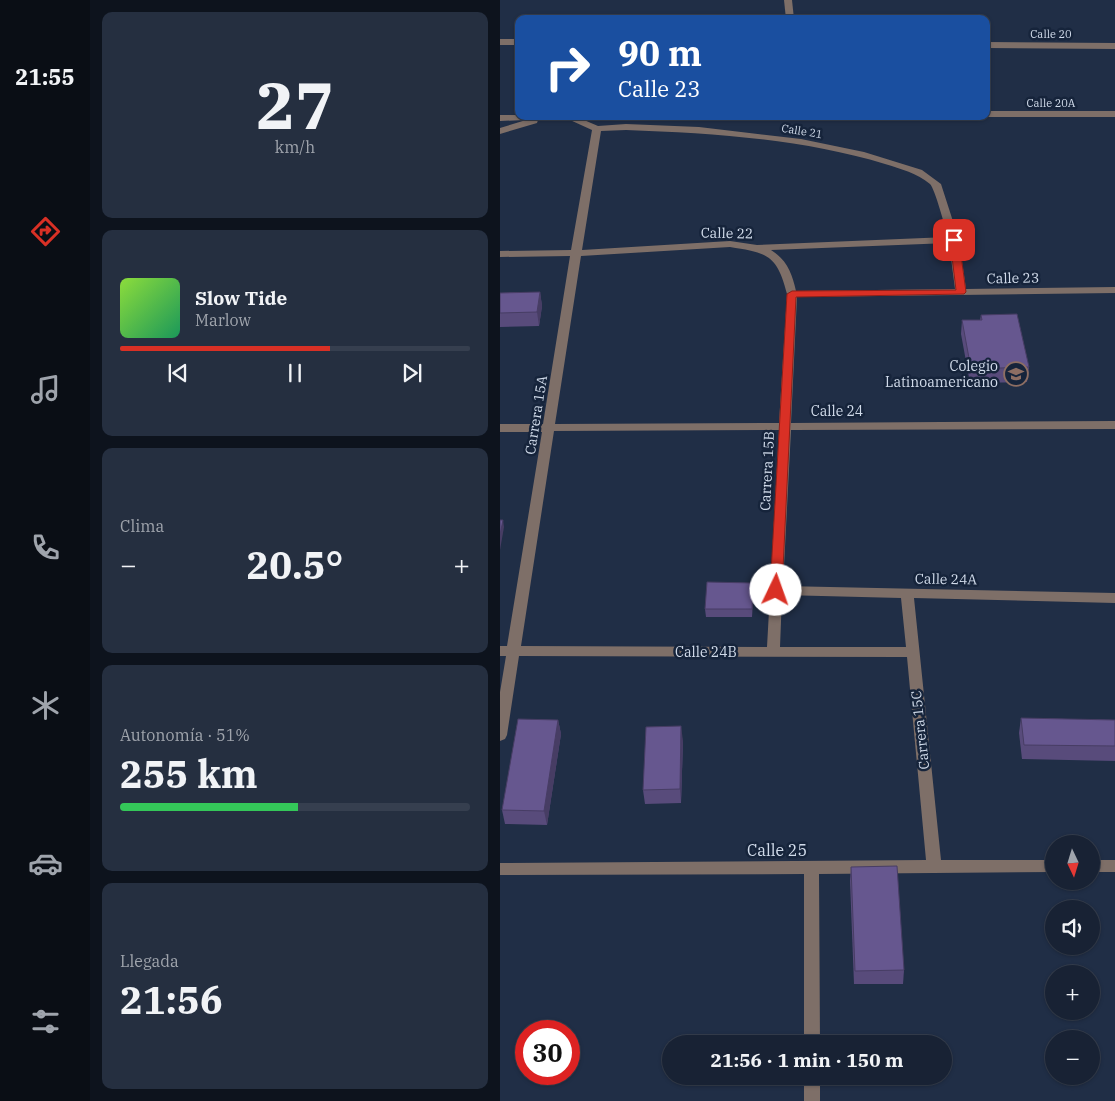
<!DOCTYPE html>
<html lang="es">
<head>
<meta charset="utf-8">
<style>
  body { margin:0; font-family:"IBM Plex Serif",serif; background:#252f40; color:#f1f3f6; height:100vh; display:flex; flex-direction:column; font-size:19px; white-space:nowrap }
  * { box-sizing:border-box; margin:0 }
  p { font-size:16px; color:#9fa4ac }
  .icon { flex:none; width:28px; height:28px; fill:none; stroke:currentColor; stroke-width:2; stroke-linecap:round; stroke-linejoin:round }
  .map { position:relative; flex:1; overflow:hidden }
  .side { display:flex; flex-direction:column; gap:12px; padding:12px; background:#0d131d; width:410px }
  .side>* { flex:none }
  .banner { position:absolute; left:15px; top:15px; width:475px; height:105px; border-radius:10px; box-shadow:0 1px 4px #0004,0 0 0 1px #363f4f; background:#1a4fa0; color:#fff; overflow:hidden }
  .needle { width:32px; rotate:176deg }
  .fabs { position:absolute; left:545px; top:835px; display:grid; gap:10px }
  .fabs a { display:grid; place-items:center; width:55px; height:55px; border-radius:50%; background:#182234; box-shadow:0 1px 4px #0004,0 0 0 1px #363f4f; font-size:25px }
  .speed { position:absolute; left:15px; top:1020px; display:flex; gap:10px; font-size:25px; font-weight:700; text-align:center }
  .speed>* { display:grid; place-content:center; width:65px; height:65px; border-radius:50%; background:#182234; box-shadow:0 1px 4px #0004,0 0 0 1px #363f4f; line-height:1 }
  .speed .limit { border:8px solid #d22; background:#fff; color:#111 }
  .pin { position:absolute; display:grid; place-items:center; width:42px; height:42px; color:#fff; margin:-21px; border-radius:10px; box-shadow:0 2px 8px #0006 }
  .me { position:absolute; width:55px; margin:-28px; rotate:3deg; stroke-linejoin:round; filter:drop-shadow(0 0 4px #0008) }
  .turn { display:flex; align-items:center; gap:18px; height:105px; padding:0 20px; font-size:22px }
  .turn .icon { width:65px; height:65px; stroke-width:2.5 }
  .turn b { display:block; font-size:35px; line-height:42px }
  .big { font-size:38px; font-weight:800; line-height:1.1 }
  .side .tile { flex:1; display:flex; flex-direction:column; justify-content:center; gap:8px; min-width:0; padding:0 18px; border-radius:10px; background:#252f40 }
  .side .dial { align-items:center; gap:0 }
  .dial b { font-size:65px; line-height:1 }
  .song { display:flex; align-items:center; gap:15px }
  .cover { width:60px; height:60px; border-radius:8px; background:linear-gradient(135deg,hsl(90 70% 55%),hsl(150 70% 35%)) }
  .played { height:5px; border-radius:2px; background:linear-gradient(90deg,#d93025 60%,#363f4f 60%) }
  .keys { display:flex; justify-content:space-around; direction:ltr }
  .heat { display:flex; justify-content:space-between; align-items:center; font-size:28px; direction:ltr }
  .charge { height:8px; border-radius:4px; background:linear-gradient(90deg,#34c759 51%,#363f4f 0) }
  .trip { position:absolute; left:162px; top:1035px; width:290px; height:50px; border-radius:25px; background:#182234; box-shadow:0 1px 4px #0004,0 0 0 1px #363f4f; font-weight:800; line-height:50px; text-align:center }
  main { display:flex; flex:1; min-height:0 }
  .tab-bar { display:flex; flex-direction:column; width:90px; justify-content:space-around; align-items:center; background:#0a0e15; color:#9fa4ac }
  .tab-bar .icon { width:35px; height:35px }
  .tab-bar .current { color:#d93025 }
  .tab-bar b { font-size:22px; color:#f1f3f6 }
  .map>svg:first-child { display:block }
  .lines { fill:none; stroke-linecap:round; stroke-linejoin:round }
  .minor { fill:#7e6f68; fill-rule:evenodd }
  .wall { fill:#584b7b }
  .shaded-wall { fill:#473d64 }
  .building { fill:#66578f; stroke:#473d64 }
  .route { fill:#d93025; stroke:#8d1f18 }
  .labels { text-anchor:middle; stroke-width:5; stroke-linejoin:round; paint-order:stroke }
  .far-street-label { font-size:11px; fill:#d1dbea; stroke:#16243b }
  .street-label { font-size:14px; fill:#d1dbea; stroke:#16243b }
  .poi-label { font-size:14px; fill:#d1dbea; stroke:#16243b; text-anchor:end }
  .near-street-label { font-size:16px; fill:#d1dbea; stroke:#16243b }
</style>
</head>
<body>
<main>
<nav class="tab-bar">
<b>21:55</b>
<svg class="icon current" aria-label="directions" viewBox="0 0 24 24"><path d="M12 3l9 9-9 9-9-9zM9 14v-3h6M13 9l2 2-2 2"/></svg>
<svg class="icon" aria-label="music" viewBox="0 0 24 24"><path d="M9 18V5l10-2v13"/><circle cx="6" cy="18" r="3"/><circle cx="16" cy="16" r="3"/></svg>
<svg class="icon" aria-label="phone" viewBox="0 0 24 24"><path d="M5 4h4l2 5-3 2q2 4 5 5l2-3 5 2v4C11 20 4 13 5 4z"/></svg>
<svg class="icon" aria-label="climate" viewBox="0 0 24 24"><path d="M12 3v18M4 7l16 10M4 17L20 7"/></svg>
<svg class="icon" aria-label="car" viewBox="0 0 24 24"><path d="M5 17H2v-5l4-1 3-4h7l3 4 3 1v5h-3M9 17h6M6 11h13"/><circle cx="7" cy="17" r="2"/><circle cx="17" cy="17" r="2"/></svg>
<svg class="icon" aria-label="filters" viewBox="0 0 24 24"><path d="M4 7h16M4 17h16"/><circle cx="9" cy="7" r="2"/><circle cx="15" cy="17" r="2"/></svg>
</nav>
<section class="side">
<div class="tile dial"><b>27</b><p>km/h</p></div>
<div class="tile">
<div class="song"><i class="cover"></i><div><b>Slow Tide</b><p>Marlow</p></div></div>
<div class="played"></div>
<div class="keys"><svg class="icon" aria-label="previous" viewBox="0 0 24 24"><path d="M18 5L8 12l10 7zM5 5v14"/></svg><svg class="icon" aria-label="pause" viewBox="0 0 24 24"><path d="M8 5v14M16 5v14"/></svg><svg class="icon" aria-label="next" viewBox="0 0 24 24"><path d="M6 5l10 7-10 7zM19 5v14"/></svg></div>
</div>
<div class="tile"><p>Clima</p>
<div class="heat"><a>−</a><b class="big">20.5°</b><a>+</a></div>
</div>
<div class="tile"><p>Autonomía · 51%</p><b class="big">255 km</b><div class="charge"></div></div>
<div class="tile"><p>Llegada</p><b class="big">21:56</b></div>
</section>
<div class="map">
<svg width="615" height="1101" viewBox="0 0 615 1101">
  <rect width="100%" height="100%" fill="#202e46"/>
  <g class="lines">
    <g class="minor">
      <path d="M284,0h8l2,19h-8z"/>
      <rect x="0" y="39" width="19" height="6"/>
      <path d="M486,42l129,1v6l-129,-1z"/>
      <path d="M486,111h129v6h-129l-2,-1h2z"/>
      <path d="M0,115l149,1 -4,3 -61,1 14,6 28,-2 73,3 102,12 63,13 58,18 19,14 18,56 7,49 149,-2v6l-318,4 -6,126 324,-2v8l-324,1 -8,156 332,7v10l-201,-5 27,262h113v12l-235,2 1,170h-16v-170l-304,1v-12l426,-3 -19,-203 -388,-1 -12,79 -2,4 -5,2v-49l6,-36h-6v-10h7l35,-214h-42v-8h43l27,-168 -70,1v-6l71,-1 21,-120 -22,-10h-32l-1,3 -37,11v-6l26,-8 -26,1zM126,130c87,3 176,9 259,34 16,5 32,9 45,20 5,5 15,43 18,53l-191,8 -27,-4 -148,9 19,-119zM449,243l6,46 -159,2c-4,-18 -9,-31 -25,-41zM230,247c38,6 47,8 57,47l-8,129 -224,1 26,-168zM279,430l-12,217 -246,-1 33,-215zM282,595l119,3 5,49h-126z"/>
      <rect x="591" y="860" width="24" height="12"/>
      <rect x="304" y="1076" width="16" height="25"/>
    </g>
  </g>
  <g class="wall">
    <path d="M40,292l2,14 -3,20 -39,1v-34z"/>
    <path d="M481,315l48,52 -2,15 -57,1 -9,-49 1,-14h18z"/>
    <path d="M253,583l-1,34h-46l-1,-8z"/>
    <path d="M521,718l94,2v41l-93,-2 -3,-26z"/>
    <path d="M58,720l3,14 -14,91 -42,-1 -3,-14z"/>
    <path d="M183,741l-2,62 -36,1 -2,-14z"/>
    <path d="M351,867l53,103 -1,14h-49l-4,-103z"/>
  </g>
  <g class="shaded-wall">
    <path d="M40,292l2,14 -3,20 -2,-14z"/>
    <path d="M3,520l1,7 -4,23v-15z"/>
    <path d="M253,583l1,7 -2,27v-8z"/>
    <path d="M58,720l3,14 -14,91 -3,-14z"/>
    <path d="M181,726l2,15 -2,62 -1,-14z"/>
  </g>
  <g class="building">
    <path d="M40,292l-3,20 -37,1v-20z"/>
    <path d="M517,314l12,53 -58,2 -9,-49h20l-1,-5z"/>
    <path d="M0,520h3l-3,15z"/>
    <path d="M207,582l46,1 -1,26h-47z"/>
    <path d="M521,718l94,2v26l-91,-1z"/>
    <path d="M18,719l40,1 -14,91 -42,-1z"/>
    <path d="M181,726l-1,63 -37,1 3,-63z"/>
    <path d="M397,866l7,104 -49,1 -4,-104z"/>
  </g>
  <path class="route" d="M454,237l5,3 7,52 -2,2 -168,3 -14,293 -6,4 -4,-1 -2,-3 17,-296 5,-3 164,-1 -6,-50z"/>
  <defs>
    <g id="school-ring" transform="scale(1.25)"><circle r="9.5" fill="#16243b" stroke="#8d6e63" stroke-width="1.5"/><path d="M0-5L7-2L0 1L-7-2ZM-4 1L0 2.5L4 1V4Q0 6-4 4Z" fill="#8d6e63"/></g>
  </defs>
  <g fill-rule="evenodd">
    <use href="#school-ring" x="516" y="374"/>
  </g>
  <g class="labels">
    <g class="far-street-label">
      <text x="551" y="38">Calle 20</text>
      <text x="551" y="107">Calle 20A</text>
      <text transform="translate(302 131) rotate(9)" y="4">Calle 21</text>
    </g>
    <g class="street-label">
      <text transform="translate(227 233) rotate(1)" y="5">Calle 22</text>
      <text transform="translate(513 278) rotate(-1)" y="5">Calle 23</text>
      <text x="337" y="416">Calle 24</text>
      <text transform="translate(36 415) rotate(-81)" y="5">Carrera 15A</text>
      <text transform="translate(267 471) rotate(-87)" y="5">Carrera 15B</text>
      <text transform="translate(446 579) rotate(1)" y="5">Calle 24A</text>
      <text x="206" y="657">Calle 24B</text>
      <text transform="translate(420 730) rotate(-96)" y="5">Carrera 15C</text>
    </g>
    <g class="poi-label">
      <text x="498" y="371">Colegio<tspan x="498" dy="16">Latinoamericano</tspan></text>
    </g>
    <g class="near-street-label">
      <text x="277" y="856">Calle 25</text>
    </g>
  </g>
</svg>
<div class="fabs">
<a><svg class="needle" viewBox="-14 -14 28 28"><path d="M0-13l5 13h-10z" fill="#e53935"/><path d="M0 13l5-13h-10z" fill="#9fa4ac"/></svg></a>
<a><svg class="icon" aria-label="sound" viewBox="0 0 24 24"><path d="M4 9h4l5-4v14l-5-4H4zM17 9q2 3 0 6"/></svg></a>
<a>+</a>
<a>−</a>
</div>
<div class="speed"><div class="limit">30</div></div>
<div class="pin" style="left:454px;top:240px;background:#d93025"><svg class="icon" aria-label="arrive" viewBox="0 0 24 24"><path d="M6 21V4h12l-3 4 3 4H6"/></svg></div>
<svg class="me" style="left:276px;top:590px" viewBox="-20 -20 40 40"><circle r="19" fill="#fff"/><path d="M0-13L10 11 0 6-10 11z" fill="#d93025"/></svg>
<div class="trip">21:56 · 1 min · 150 m</div>
<div class="banner">
<div class="turn"><svg class="icon" aria-label="right" viewBox="0 0 24 24"><path d="M7 20v-9h11M14 6l5 5-5 5"/></svg><div><b>90 m</b>Calle 23</div></div>
</div>
</div>
</main>
</body>
</html>
